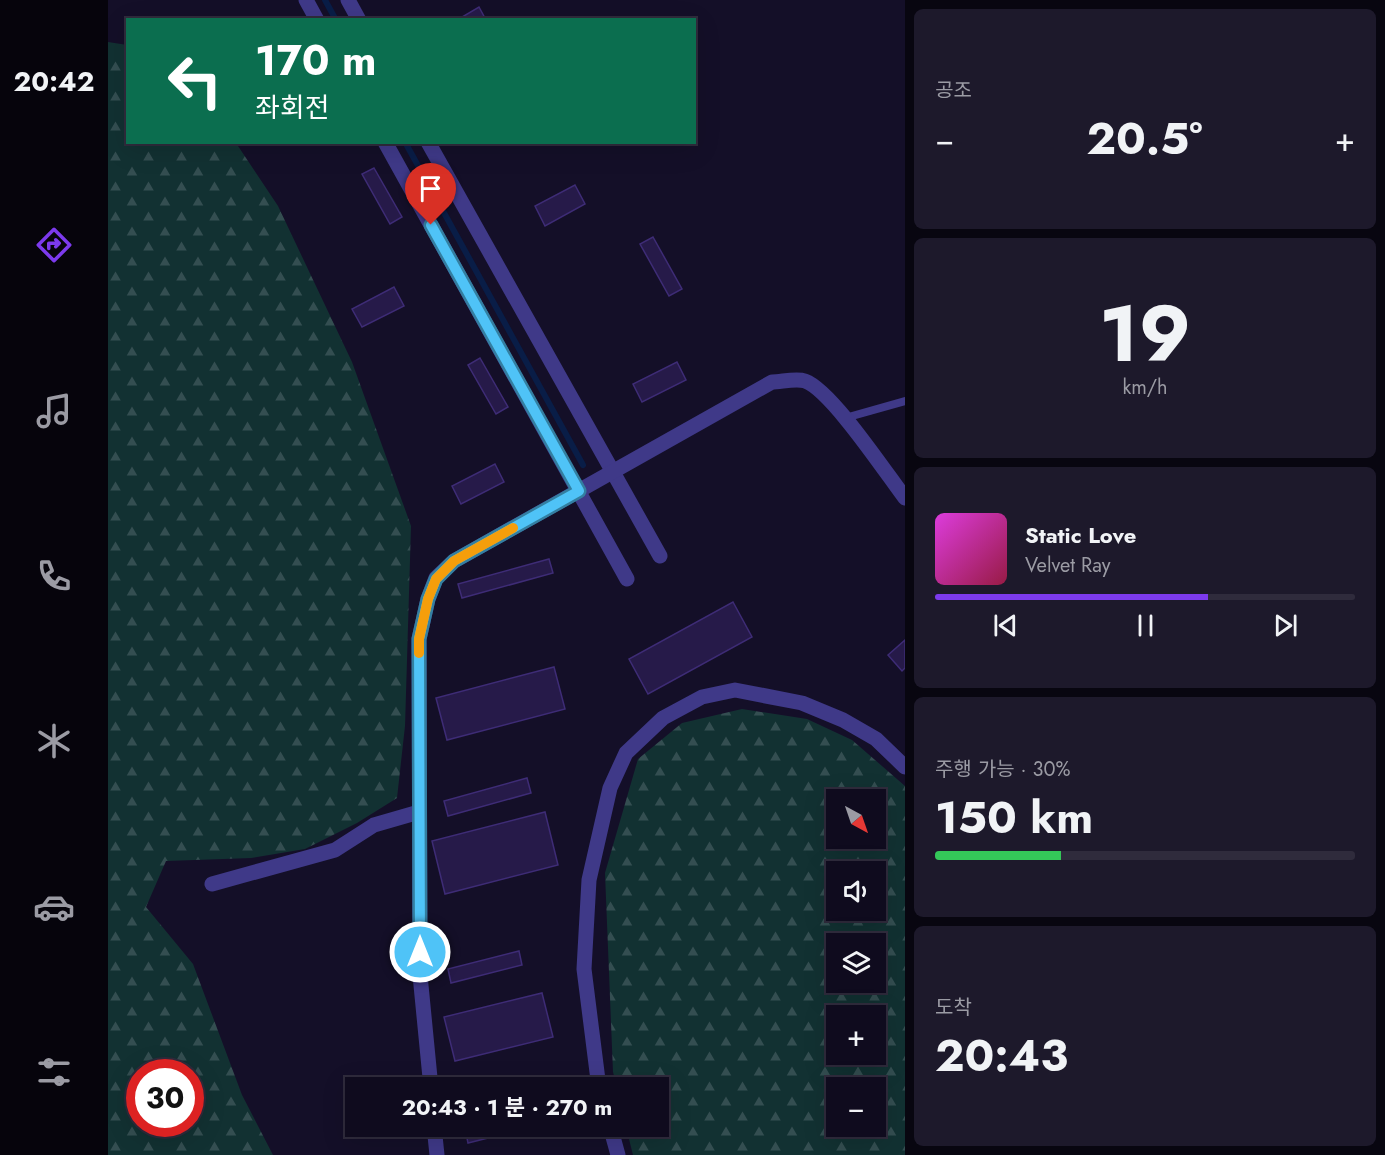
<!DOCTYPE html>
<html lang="ko">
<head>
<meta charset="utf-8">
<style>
  body { margin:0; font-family:Jost,"Noto Sans KR",sans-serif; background:#1d192b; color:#f1f3f6; height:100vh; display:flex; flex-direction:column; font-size:22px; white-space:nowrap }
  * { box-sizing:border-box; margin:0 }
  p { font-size:20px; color:#9b9ba4 }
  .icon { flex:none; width:33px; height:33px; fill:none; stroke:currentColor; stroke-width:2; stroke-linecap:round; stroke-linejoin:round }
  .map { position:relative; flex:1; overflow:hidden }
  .panel { display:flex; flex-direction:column; gap:9px; padding:9px; background:#080610; width:480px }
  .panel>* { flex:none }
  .banner { position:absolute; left:18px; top:18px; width:570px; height:126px; border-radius:0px; box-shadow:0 6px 24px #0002,0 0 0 2px #2f2b3c; background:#0b6e4f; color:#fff; overflow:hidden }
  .needle { width:39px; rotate:140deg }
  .controls { position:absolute; left:718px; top:789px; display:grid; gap:12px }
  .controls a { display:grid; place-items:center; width:60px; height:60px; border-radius:0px; background:#0f0b1e; box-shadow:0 6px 24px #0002,0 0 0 2px #2f2b3c; font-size:30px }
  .speed { position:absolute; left:18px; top:1059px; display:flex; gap:12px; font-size:30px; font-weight:700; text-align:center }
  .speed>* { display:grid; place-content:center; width:78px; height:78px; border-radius:50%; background:#0f0b1e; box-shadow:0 6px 24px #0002,0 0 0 2px #2f2b3c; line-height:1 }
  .speed .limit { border:9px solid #d22; background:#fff; color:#111 }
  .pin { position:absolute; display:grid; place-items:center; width:51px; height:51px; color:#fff; margin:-62px -26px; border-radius:50% 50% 50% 0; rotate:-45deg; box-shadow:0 0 6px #0007 }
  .pin .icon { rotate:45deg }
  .me { position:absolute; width:66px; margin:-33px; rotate:0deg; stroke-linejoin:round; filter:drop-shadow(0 0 4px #0008) }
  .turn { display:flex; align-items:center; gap:21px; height:126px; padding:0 30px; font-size:27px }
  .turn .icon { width:78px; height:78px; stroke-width:2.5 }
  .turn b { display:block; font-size:42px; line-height:51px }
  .big { font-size:45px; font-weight:700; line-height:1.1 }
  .panel .tile { flex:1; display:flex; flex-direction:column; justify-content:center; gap:9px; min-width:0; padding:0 21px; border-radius:9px; background:#1d192b }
  .panel .dial { align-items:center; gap:0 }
  .dial b { font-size:78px; line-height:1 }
  .song { display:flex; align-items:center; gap:18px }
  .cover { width:72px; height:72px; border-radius:9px; background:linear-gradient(135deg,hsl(300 70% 55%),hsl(340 70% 35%)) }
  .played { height:6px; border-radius:3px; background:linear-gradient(90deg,#7c3aed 65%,#2f2b3c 65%) }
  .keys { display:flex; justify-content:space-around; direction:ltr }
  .heat { display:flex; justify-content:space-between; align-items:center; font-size:33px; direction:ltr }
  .charge { height:9px; border-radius:4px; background:linear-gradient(90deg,#34c759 30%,#2f2b3c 0) }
  .trip { position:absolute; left:237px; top:1077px; width:324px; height:60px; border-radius:0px; background:#0f0b1e; box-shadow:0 6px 24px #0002,0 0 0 2px #2f2b3c; font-weight:700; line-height:60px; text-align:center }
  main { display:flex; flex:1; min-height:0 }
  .tab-bar { display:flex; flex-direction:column; width:108px; justify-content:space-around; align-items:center; background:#06040c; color:#9b9ba4 }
  .tab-bar .icon { width:42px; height:42px }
  .tab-bar .current { color:#7c3aed }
  .tab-bar b { font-size:27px; color:#f1f3f6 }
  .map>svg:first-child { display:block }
  .forest { fill:url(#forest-firs); fill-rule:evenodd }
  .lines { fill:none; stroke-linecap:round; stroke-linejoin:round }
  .stream { stroke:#091d47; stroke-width:6 }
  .building { fill:#261a49; stroke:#3e2c76; stroke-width:1.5 }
  .lane { stroke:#3f3988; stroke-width:8 }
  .street { stroke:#3f3988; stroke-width:15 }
  .route-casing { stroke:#337fa1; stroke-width:15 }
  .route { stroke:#4fc3f7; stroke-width:10 }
  .slow { stroke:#f59e0b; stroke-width:10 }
</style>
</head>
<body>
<main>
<nav class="tab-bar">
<b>20:42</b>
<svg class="icon current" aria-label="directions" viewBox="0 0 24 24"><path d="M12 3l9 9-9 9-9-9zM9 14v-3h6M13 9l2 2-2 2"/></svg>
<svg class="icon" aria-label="music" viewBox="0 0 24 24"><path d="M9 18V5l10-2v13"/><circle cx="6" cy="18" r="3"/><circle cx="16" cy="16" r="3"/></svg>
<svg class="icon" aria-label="phone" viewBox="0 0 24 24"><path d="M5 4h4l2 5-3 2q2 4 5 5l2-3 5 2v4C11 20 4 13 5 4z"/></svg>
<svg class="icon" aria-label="climate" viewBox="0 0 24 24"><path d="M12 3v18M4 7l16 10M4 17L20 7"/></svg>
<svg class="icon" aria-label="car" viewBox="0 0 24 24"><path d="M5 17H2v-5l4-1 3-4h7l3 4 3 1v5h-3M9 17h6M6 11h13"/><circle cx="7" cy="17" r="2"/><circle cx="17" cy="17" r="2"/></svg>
<svg class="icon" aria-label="filters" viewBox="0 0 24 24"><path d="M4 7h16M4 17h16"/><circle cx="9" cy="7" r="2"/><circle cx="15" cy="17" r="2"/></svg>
</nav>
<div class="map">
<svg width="797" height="1155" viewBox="0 0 797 1155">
  <defs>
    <pattern id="forest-firs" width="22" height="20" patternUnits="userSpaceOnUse" patternTransform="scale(1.5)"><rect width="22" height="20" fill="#123132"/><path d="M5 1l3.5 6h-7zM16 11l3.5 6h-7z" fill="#344e51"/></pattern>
  </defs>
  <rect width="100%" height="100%" fill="#140f28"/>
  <g class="forest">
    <path d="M0,42l19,3 1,97 108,1 42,63 74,156 59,164 -6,200 -8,72 -40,25 -52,26 -54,9 -85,3 -20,46 47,57 49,131 31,60h-165zM32,1072h50v52h-50z"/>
    <path d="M634,709l65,10 45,21 53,46v369h-272l-7,-28 32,-1v-38l-41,-1 -4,-15 -8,-199 33,-114 44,-36zM729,800h39v38h-39zM729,872h39v38h-39zM729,944h39v38h-39zM729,1016h39v38h-39zM729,1088h39v38h-39z"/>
  </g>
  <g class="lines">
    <g class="stream">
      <path d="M217,0l11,20"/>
      <path d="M297,142l178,323"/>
    </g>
  </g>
  <g class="building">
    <path d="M371,7l7,13h-29z"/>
    <path d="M266,168l28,49 -12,7 -28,-50z"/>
    <path d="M467,185l10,19 -40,22 -10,-20z"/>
    <path d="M545,237l29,52 -13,7 -29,-52z"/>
    <path d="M286,287l10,19 -42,21 -10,-18z"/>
    <path d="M372,358l28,49 -12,7 -28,-49z"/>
    <path d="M569,362l9,18 -44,22 -9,-18z"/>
    <path d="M387,464l9,18 -43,22 -9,-18z"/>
    <path d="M441,559l4,14 -91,25 -4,-14z"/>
    <path d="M625,602l19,35 -104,57 -19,-35z"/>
    <path d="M797,640v28l-3,3 -14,-16z"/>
    <path d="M446,667l11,42 -118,31 -11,-42z"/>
    <path d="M419,778l4,15 -83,23 -4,-15z"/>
    <path d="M437,812l13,53 -113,29 -13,-53z"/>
    <path d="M411,951l3,14 -71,18 -3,-14z"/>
    <path d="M434,993l11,44 -98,24 -11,-44z"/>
    <path d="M362,1126h66l-68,17 -3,-15z"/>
  </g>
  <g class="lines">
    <path class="lane" d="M737,418l60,-17"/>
    <g class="street">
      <path d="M198,0l11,20"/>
      <path d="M240,0l11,20"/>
      <path d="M277,142l242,437"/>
      <path d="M320,142l232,414"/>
      <path d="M104,884l123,-34 39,-25 45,-13"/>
      <path d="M323,1088l-11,-113 -1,-336 9,-40 8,-21 18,-17 318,-179c9,0 24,-4 33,-1 26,9 81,92 100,117"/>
      <path d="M491,1088l-15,-119 5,-89 21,-92 16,-35 37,-35 39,-21 33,-7 67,13 41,17 33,19 29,28"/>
      <path d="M326,1126l3,29"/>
      <path d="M502,1126l8,29"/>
    </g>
  </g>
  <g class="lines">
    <g class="route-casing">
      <path id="route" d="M312,952l-1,-313 9,-40 8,-20 18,-18 125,-70 -148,-266"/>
    </g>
    <use href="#route" class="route"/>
    <path class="slow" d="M311,653v-14l9,-40 8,-20 18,-18 59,-33"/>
  </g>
</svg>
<div class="controls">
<a><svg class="needle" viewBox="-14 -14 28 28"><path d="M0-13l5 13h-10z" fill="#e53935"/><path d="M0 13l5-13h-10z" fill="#9b9ba4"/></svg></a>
<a><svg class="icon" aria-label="sound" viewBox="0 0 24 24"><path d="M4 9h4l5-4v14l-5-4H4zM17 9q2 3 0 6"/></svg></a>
<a><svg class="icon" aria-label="layers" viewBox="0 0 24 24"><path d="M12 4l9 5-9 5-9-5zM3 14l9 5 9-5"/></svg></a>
<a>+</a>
<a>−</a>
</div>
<div class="speed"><div class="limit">30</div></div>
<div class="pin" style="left:323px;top:225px;background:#d93025"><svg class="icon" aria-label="arrive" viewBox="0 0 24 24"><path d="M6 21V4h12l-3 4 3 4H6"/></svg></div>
<svg class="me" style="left:312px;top:952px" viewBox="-20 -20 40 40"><circle r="17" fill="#4fc3f7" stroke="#fff" stroke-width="3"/><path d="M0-11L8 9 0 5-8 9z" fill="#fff"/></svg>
<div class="trip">20:43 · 1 분 · 270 m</div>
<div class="banner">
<div class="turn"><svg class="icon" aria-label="left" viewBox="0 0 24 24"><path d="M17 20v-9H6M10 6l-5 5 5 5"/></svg><div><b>170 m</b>좌회전</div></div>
</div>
</div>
<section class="panel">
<div class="tile"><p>공조</p>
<div class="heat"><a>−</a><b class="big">20.5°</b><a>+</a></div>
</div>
<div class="tile dial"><b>19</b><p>km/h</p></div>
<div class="tile">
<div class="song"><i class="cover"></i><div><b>Static Love</b><p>Velvet Ray</p></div></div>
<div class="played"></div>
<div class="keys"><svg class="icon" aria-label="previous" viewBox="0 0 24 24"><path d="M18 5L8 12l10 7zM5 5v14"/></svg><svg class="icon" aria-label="pause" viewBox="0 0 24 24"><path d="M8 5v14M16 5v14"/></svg><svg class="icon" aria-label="next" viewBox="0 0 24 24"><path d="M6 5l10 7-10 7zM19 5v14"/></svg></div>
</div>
<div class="tile"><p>주행 가능 · 30%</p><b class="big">150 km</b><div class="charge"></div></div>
<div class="tile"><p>도착</p><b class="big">20:43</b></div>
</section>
</main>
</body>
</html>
